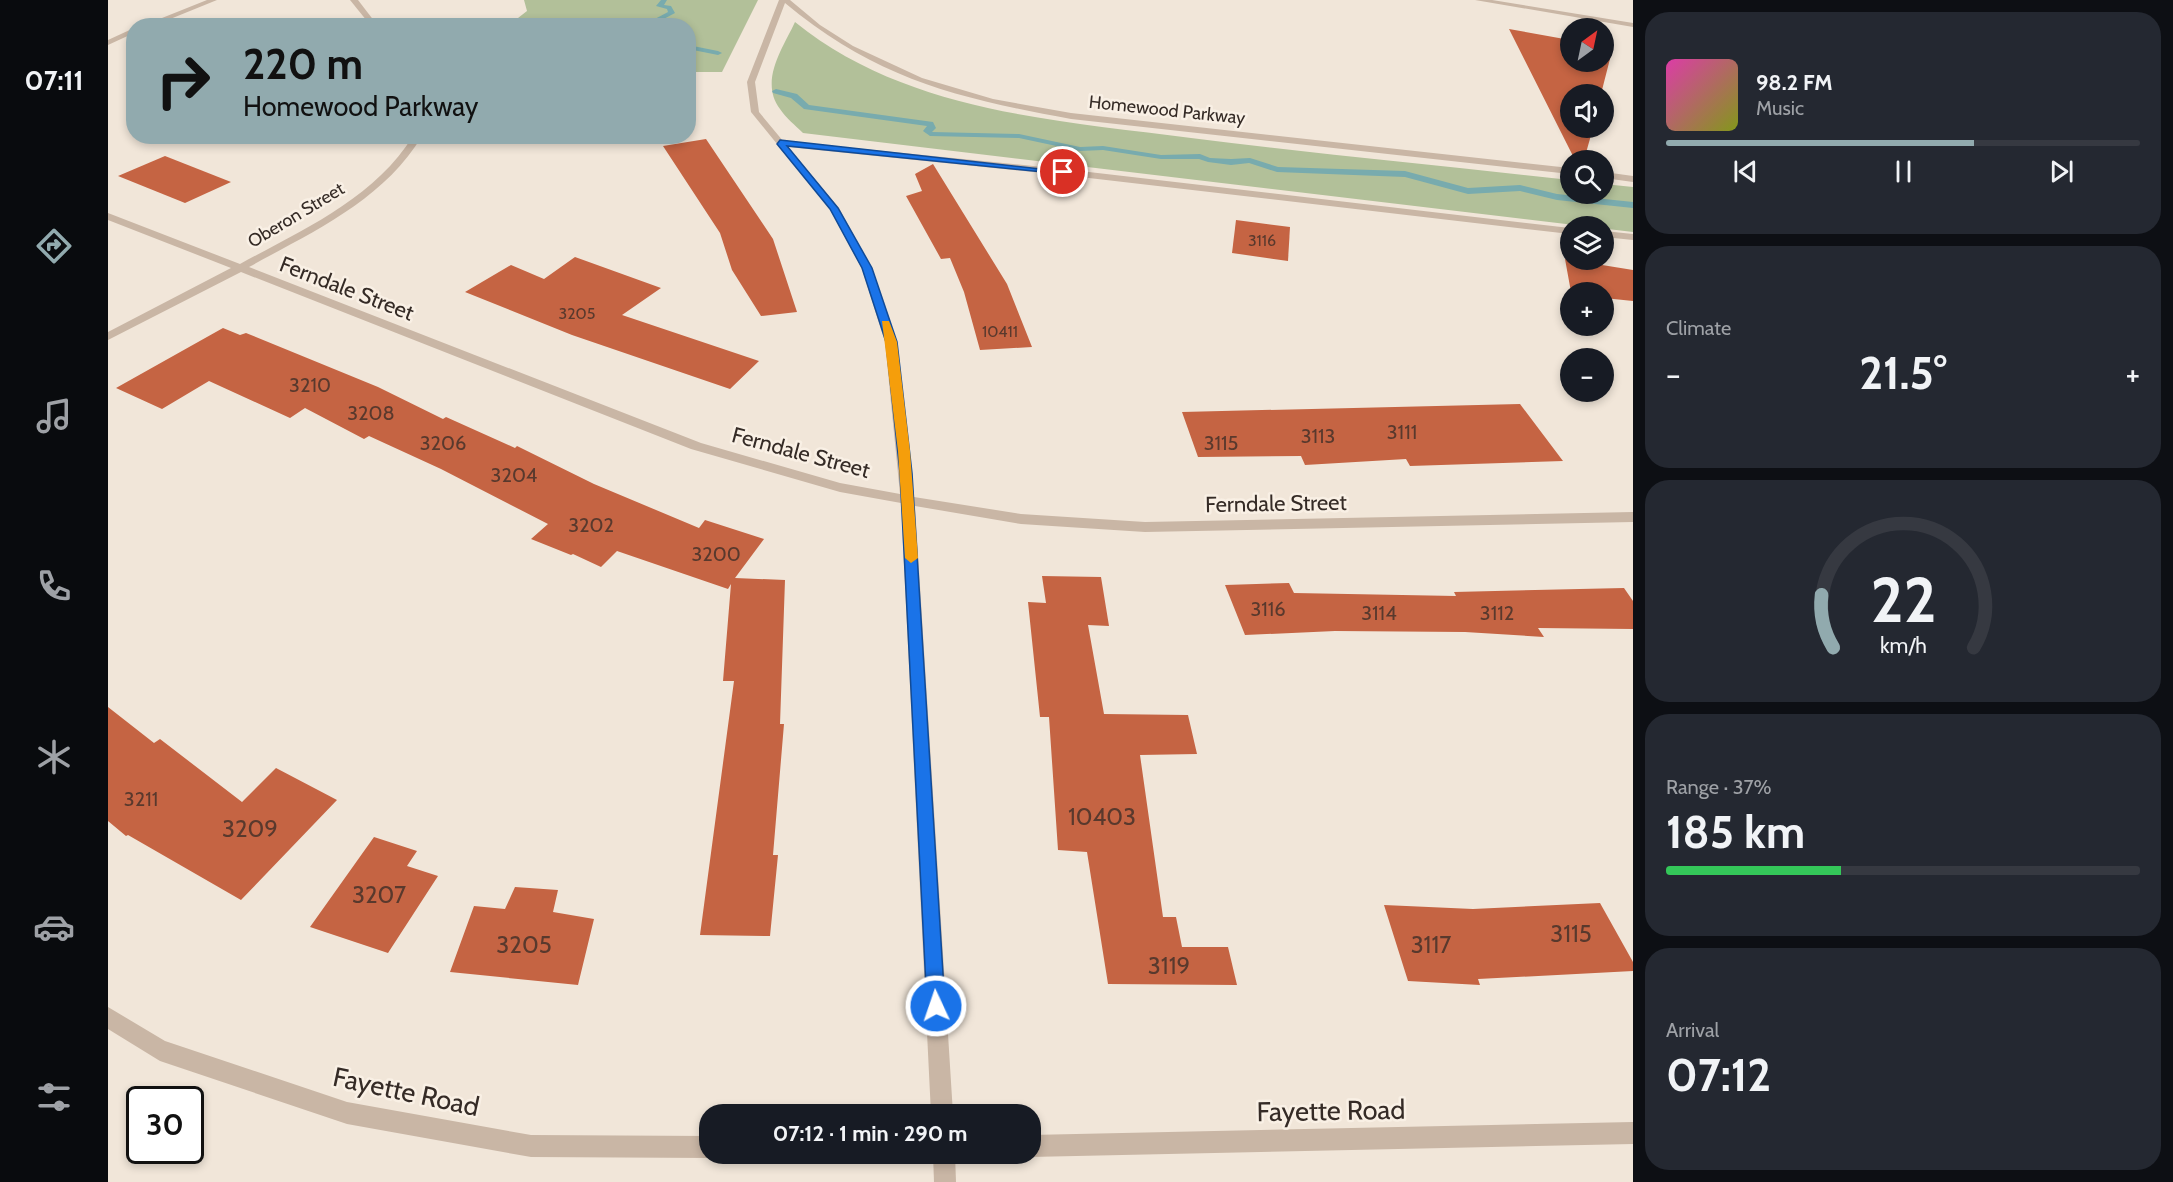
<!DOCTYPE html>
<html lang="en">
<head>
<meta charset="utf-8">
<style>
  body { margin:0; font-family:Cabin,sans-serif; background:#242831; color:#f1f3f6; height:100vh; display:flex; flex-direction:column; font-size:22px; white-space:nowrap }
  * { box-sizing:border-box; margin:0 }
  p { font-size:20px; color:#9ea1a6 }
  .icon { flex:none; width:33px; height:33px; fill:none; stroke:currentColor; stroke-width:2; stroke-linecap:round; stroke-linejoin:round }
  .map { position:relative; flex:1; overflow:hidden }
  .sheet { display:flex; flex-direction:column; gap:12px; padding:12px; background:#0d0f14; width:540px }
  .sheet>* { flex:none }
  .guide { position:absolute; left:18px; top:18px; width:570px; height:126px; border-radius:24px; box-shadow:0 3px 9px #0003; background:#91aaae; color:#111; overflow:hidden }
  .needle { width:39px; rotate:33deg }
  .tools { position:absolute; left:1452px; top:18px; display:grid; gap:12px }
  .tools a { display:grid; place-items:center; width:54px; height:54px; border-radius:50%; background:#171b24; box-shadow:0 3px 9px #0003; font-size:30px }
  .speed { position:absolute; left:18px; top:1086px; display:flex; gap:12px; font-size:30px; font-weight:700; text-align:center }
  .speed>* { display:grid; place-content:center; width:78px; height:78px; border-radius:50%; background:#171b24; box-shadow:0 3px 9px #0003; line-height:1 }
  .speed .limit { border:3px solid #111; border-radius:9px; background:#fff; color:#111 }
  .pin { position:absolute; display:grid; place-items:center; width:51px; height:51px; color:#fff; margin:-26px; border:3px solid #fff; border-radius:50%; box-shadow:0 2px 6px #0007 }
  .me { position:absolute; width:66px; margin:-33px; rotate:357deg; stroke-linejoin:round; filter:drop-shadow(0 0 4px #0008) }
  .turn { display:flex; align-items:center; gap:21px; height:126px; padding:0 18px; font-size:27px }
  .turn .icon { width:78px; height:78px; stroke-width:2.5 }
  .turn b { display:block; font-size:42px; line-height:51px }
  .big { font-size:45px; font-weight:800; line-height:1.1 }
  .sheet .tile { flex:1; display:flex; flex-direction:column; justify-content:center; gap:9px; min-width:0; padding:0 21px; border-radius:24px; background:#242831 }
  .sheet .dial { align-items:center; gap:0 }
  .dial svg { height:156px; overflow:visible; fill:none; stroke:#363941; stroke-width:7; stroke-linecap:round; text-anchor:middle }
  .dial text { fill:#f1f3f6; stroke:none }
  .song { display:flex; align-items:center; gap:18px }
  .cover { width:72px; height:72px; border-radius:9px; background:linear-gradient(135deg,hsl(320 70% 55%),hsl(70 70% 35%)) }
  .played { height:6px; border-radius:3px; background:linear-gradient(90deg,#91aaae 65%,#363941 65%) }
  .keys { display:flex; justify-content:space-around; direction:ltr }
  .heat { display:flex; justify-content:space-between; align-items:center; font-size:33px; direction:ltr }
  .charge { height:9px; border-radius:4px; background:linear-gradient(90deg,#34c759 37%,#363941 0) }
  .trip { position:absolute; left:591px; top:1104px; width:342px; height:60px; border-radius:24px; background:#171b24; box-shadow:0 3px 9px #0003; font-weight:800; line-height:60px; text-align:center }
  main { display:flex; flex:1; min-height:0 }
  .tab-bar { display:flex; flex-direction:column; width:108px; justify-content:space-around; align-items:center; background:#090b0e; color:#9ea1a6 }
  .tab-bar .icon { width:42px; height:42px }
  .tab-bar .selected { color:#91aaae }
  .tab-bar b { font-size:27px; color:#f1f3f6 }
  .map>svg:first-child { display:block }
  .green { fill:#b2c099 }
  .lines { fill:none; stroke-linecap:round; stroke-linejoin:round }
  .stream { fill:#78abae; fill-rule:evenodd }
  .building { fill:#c56443 }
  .minor { fill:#c9b6a5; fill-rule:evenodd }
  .route { fill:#1a73e8; stroke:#114b97; stroke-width:1.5 }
  .slow { fill:#f59e0b }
  .labels { text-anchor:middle; stroke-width:5; stroke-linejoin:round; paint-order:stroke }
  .far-number-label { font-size:16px; fill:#59392d }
  .far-street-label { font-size:18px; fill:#352b26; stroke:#f9f0e5 }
  .number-label { font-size:20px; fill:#59392d }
  .street-label { font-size:22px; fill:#352b26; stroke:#f9f0e5 }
  .near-number-label { font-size:24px; fill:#59392d }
  .near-street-label { font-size:27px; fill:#352b26; stroke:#f9f0e5 }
</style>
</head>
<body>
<main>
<nav class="tab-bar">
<b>07:11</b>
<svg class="icon selected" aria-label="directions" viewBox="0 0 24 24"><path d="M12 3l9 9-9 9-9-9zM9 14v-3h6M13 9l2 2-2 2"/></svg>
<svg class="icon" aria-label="music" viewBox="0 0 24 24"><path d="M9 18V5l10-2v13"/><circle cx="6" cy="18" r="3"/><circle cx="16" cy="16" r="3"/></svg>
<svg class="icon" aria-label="phone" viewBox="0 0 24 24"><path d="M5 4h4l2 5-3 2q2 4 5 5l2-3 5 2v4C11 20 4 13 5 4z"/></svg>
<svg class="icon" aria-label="climate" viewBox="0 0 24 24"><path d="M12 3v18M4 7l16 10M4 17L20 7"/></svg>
<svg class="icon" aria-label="car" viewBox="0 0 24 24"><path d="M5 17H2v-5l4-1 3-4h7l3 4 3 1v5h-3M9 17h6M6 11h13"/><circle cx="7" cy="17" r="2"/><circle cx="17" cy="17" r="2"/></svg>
<svg class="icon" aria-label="filters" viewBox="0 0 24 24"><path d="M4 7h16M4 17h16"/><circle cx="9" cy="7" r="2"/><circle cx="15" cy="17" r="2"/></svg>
</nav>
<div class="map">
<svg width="1525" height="1182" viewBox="0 0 1525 1182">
  <rect width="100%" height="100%" fill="#f1e6d9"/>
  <g class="green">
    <path d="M416,0h234l-36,72h-27l-6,-8 -1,-38 -179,-1 18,-14z"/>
    <path d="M687,22c111,90 260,98 396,116 126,16 253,28 379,42v14h34v-10l29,3v45l-830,-99c-8,-8 -17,-15 -23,-24 -21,-28 3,-61 15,-87z"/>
  </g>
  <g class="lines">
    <g class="stream">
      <path d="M553,0h6l-3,5 7,1 4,7 -17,9 -1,4h-7l3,-6 15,-8 -1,-3 -11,-3z"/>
      <path d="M580,45l30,6 4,2 -4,2 -30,-6z"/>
      <path d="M668,89l21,5 12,11 124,17 3,6 -4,4 87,2 61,13 23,-1 58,9 39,-1 10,4 21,1 19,-1 28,9 127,4 63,17 52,-3 37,9 76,8v6l-76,-8 -37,-9 -52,3 -63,-17 -128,-5 -28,-9 -18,2 -23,-3 -9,-3h-38l-58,-9 -23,1 -61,-13 -89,-2 -7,-5 4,-5 -123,-17 -13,-11 -18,-5 -1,-2z"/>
    </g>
  </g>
  <g class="building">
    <path d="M1401,29l61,11v22h34v-17l9,2 -12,47h-31v34h23l-9,32h-9z"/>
    <path d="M598,139l67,100 24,73 -36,4 -29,-46 -12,-37 -57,-87z"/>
    <path d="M57,156l66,26 -46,21 -67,-27z"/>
    <path d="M825,164l74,120 25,63 -52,3 -16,-58 -14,-34 -9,1 -35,-63 16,-5 -7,-17z"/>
    <path d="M1128,220l54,7 -2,34 -56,-8z"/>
    <path d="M467,257l86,31 -39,27 137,46 -29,28 -158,-54 -107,-43 46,-27 33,14z"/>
    <path d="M1457,259l68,11v31l-29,-3v-6h-33z"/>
    <path d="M115,328l17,7 6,-2 132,54 65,32 3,-2 69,31 2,-2 77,38 105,44 6,-8 59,19 -29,39 50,2 -5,144h4l-11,131h5l-8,81 -70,-1 34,-254h-11l8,-97 -3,5 -111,-38 -16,16 -28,-13 -2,1 -40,-16 17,-15 -107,-55 -72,-33 -5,3 -59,-31 -15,10 -81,-37 -47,28 -46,-21z"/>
    <path d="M1412,404l43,57 -153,5 -4,-7 -101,6 -4,-9 -103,1 -16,-45z"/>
    <path d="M934,576l59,1 8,49 -21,-1 16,89 84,1 9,39 -57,1 23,162h13l6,30h46l9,38 -129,-1 -21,-132 -29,-2 -9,-133h-9l-12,-115 18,1z"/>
    <path d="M1181,583l5,10 162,3 -2,-4 170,-4 9,13v28l-95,-1 6,9 -79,-5 -130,-1 -90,4 -20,-50z"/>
    <path d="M0,707l46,36 6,-4 82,63 34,-34 61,32 -96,100 -113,-65 -2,1 -18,-15z"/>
    <path d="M266,837l43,14 -10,15 31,10 -50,77 -78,-26z"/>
    <path d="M407,887l43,3 -5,22 41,7 -16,66 -128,-13 24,-66 31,3z"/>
    <path d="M1492,903l33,59v9l-155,8 2,6 -72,-4 -24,-76 89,4z"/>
  </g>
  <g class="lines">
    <g class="minor">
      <path d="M99,0h10l-64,26h-11z"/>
      <path d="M242,0h8l20,26h-7z"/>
      <path d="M671,0h11l30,25 33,21 69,32 71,21 78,14 499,55v6l-499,-55c-114,-21 -195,-40 -286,-116l-30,79 4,30 24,29 280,28 507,59v6l-507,-59 -275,-28 51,61 33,61 25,73 17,155 107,17 124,8 488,-10v10l-488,10 -124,-8 -106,-18 38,608h-22l-30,-611 -61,-11 -149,-43 -450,-177 -133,68v-8l123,-64 -123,-48v-7l132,51c62,-34 134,-65 173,-128h9c-39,65 -110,96 -173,131l452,176 139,40 60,11 -15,-152 -23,-73 -32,-60 -79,-97 -4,-30z"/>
      <path d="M1367,0h17l141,23v4z"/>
      <path d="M26,28v5l-26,12v-5z"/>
      <path d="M1496,172l29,4v6l-29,-4z"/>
      <path d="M1496,231l29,3v6l-29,-3z"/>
      <path d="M0,1007l57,34 182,61 184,33 179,1v18h9l-9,4 -179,-1 -184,-33 -187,-63 -52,-32z"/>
      <path d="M1525,1122v22l-603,13 -8,-3h8v-19z"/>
      <path d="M825,1154h22l1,28h-22z"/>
    </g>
  </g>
  <path class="route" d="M672,140l287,32 -4,2 -276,-28 51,62 34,60 25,74 15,131 33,533 -3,6 -6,3 -7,-3 -2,-6 -27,-533 -14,-131 -24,-74 -32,-59 -53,-65z"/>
  <path class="slow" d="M774,321h7l8,21 13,109 8,107 -7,5 -6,-5 -7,-107z"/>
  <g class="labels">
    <g class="far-number-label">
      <text x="1154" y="246">3116</text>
      <text x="469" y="319">3205</text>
      <text x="892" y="337">10411</text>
    </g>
    <g class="far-street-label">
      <text transform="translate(1059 110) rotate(6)" y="6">Homewood Parkway</text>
      <text transform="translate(188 215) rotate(-31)" y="6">Oberon Street</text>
    </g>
    <g class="number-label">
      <text x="202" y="392">3210</text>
      <text x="263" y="420">3208</text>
      <text x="1294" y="439">3111</text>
      <text x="1210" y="443">3113</text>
      <text x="335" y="450">3206</text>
      <text x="1113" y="450">3115</text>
      <text x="406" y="482">3204</text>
      <text x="483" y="532">3202</text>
      <text x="608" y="561">3200</text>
      <text x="1160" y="616">3116</text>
      <text x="1271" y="620">3114</text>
      <text x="1389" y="620">3112</text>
      <text x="33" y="806">3211</text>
    </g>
    <g class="street-label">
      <text transform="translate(239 288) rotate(21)" y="8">Ferndale Street</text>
      <text transform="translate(693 452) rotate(15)" y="8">Ferndale Street</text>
      <text transform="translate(1168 503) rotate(-1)" y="8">Ferndale Street</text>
    </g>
    <g class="near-number-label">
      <text x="994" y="825">10403</text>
      <text x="142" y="837">3209</text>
      <text x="271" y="903">3207</text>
      <text x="1463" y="942">3115</text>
      <text x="416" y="953">3205</text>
      <text x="1323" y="953">3117</text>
      <text x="1061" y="974">3119</text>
    </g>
    <g class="near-street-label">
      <text transform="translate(298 1092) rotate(12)" y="9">Fayette Road</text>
      <text transform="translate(1223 1111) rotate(-1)" y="9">Fayette Road</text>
    </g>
  </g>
</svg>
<div class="tools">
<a><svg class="needle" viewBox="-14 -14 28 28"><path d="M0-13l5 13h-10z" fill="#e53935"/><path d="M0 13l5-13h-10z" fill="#9ea1a6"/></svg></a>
<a><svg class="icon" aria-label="sound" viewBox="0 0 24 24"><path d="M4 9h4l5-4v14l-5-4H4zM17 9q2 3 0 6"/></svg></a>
<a><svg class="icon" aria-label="search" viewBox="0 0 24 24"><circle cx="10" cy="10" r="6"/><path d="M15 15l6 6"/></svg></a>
<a><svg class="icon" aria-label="layers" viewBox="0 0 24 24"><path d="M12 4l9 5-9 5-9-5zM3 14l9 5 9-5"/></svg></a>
<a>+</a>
<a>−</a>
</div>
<div class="speed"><div class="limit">30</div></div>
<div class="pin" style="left:955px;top:172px;background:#d93025"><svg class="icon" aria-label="arrive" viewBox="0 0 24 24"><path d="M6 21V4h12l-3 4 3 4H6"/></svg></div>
<svg class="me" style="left:828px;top:1006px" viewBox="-20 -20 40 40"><circle r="17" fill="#1a73e8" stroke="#fff" stroke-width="3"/><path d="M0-11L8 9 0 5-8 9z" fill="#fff"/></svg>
<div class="trip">07:12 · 1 min · 290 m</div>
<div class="guide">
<div class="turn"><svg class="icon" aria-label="right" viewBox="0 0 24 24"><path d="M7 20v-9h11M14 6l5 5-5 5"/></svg><div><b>220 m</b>Homewood Parkway</div></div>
</div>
</div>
<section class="sheet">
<div class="tile">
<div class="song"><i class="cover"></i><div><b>98.2 FM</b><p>Music</p></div></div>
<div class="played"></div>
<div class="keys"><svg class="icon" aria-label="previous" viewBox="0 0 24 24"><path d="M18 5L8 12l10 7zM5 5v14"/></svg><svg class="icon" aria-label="pause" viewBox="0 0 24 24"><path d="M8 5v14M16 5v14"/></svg><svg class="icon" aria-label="next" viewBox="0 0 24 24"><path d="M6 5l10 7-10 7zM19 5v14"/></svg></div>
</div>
<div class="tile"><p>Climate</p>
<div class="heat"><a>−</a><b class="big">21.5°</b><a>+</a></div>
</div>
<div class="tile dial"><svg viewBox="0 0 100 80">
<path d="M14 69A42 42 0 1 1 86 69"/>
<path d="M14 69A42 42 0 0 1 8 42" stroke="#91aaae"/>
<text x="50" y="56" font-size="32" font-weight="700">22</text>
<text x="50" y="72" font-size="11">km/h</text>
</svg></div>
<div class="tile"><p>Range · 37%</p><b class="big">185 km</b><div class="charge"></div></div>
<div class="tile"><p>Arrival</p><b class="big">07:12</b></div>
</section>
</main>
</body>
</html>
